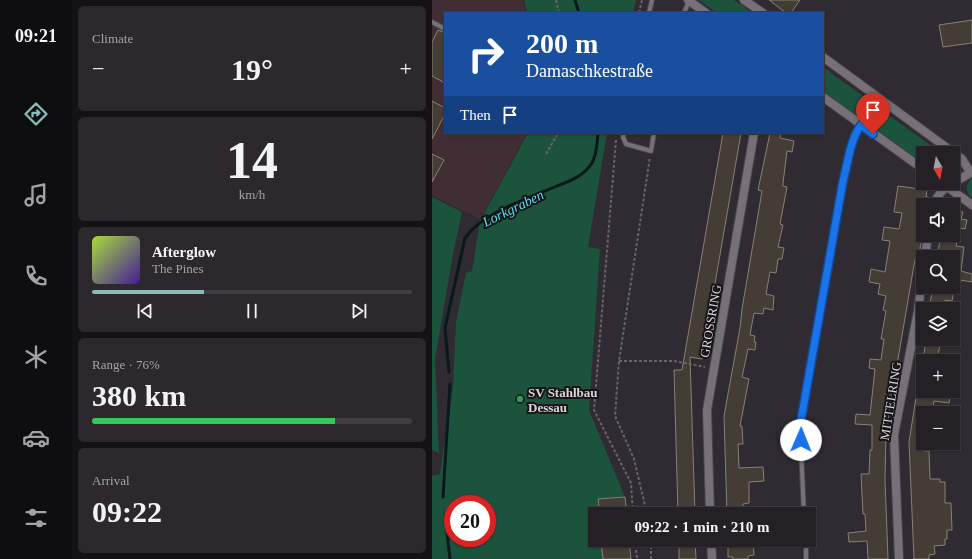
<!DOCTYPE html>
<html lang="en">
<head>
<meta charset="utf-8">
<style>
  body { margin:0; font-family:"Times New Roman",serif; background:#2c282e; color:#f1f3f6; height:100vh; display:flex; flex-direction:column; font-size:15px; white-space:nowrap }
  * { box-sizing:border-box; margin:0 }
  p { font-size:13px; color:#a3a3a7 }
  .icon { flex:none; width:22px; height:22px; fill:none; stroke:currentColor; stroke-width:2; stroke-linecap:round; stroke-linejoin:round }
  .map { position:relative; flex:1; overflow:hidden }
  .panel { display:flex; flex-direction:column; gap:6px; padding:6px; background:#141215; width:360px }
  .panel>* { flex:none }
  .guide { position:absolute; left:12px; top:12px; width:380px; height:122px; border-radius:0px; box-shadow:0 1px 3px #0004,0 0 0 1px #413e43; background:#1a4fa0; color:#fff; overflow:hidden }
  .needle { width:26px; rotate:170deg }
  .buttons { position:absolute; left:484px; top:146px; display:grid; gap:8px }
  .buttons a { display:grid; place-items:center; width:44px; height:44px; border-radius:0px; background:#242026; box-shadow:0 1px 3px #0004,0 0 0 1px #413e43; font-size:20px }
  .speed { position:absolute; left:12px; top:495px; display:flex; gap:8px; font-size:20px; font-weight:700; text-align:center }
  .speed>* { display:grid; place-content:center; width:52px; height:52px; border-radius:50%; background:#242026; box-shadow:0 1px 3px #0004,0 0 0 1px #413e43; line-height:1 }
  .speed .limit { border:6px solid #d22; background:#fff; color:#111 }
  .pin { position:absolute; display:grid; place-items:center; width:34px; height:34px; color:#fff; margin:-41px -17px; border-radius:50% 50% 50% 0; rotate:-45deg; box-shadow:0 0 4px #0007 }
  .pin .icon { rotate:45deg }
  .me { position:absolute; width:44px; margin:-22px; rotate:1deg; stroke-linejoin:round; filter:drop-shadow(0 0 3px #0008) }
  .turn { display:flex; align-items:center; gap:14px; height:84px; padding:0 16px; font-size:18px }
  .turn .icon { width:52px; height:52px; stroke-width:2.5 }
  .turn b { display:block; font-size:28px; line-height:34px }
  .then { display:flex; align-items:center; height:38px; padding:0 16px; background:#0003; gap:8px; font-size:15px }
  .big { font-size:30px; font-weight:800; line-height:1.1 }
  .panel .tile { flex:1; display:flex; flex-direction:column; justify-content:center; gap:6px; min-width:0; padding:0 14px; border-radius:6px; background:#2c282e }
  .panel .dial { align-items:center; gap:0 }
  .dial b { font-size:52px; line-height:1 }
  .song { display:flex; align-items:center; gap:12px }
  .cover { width:48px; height:48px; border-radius:6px; background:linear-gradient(135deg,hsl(80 70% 55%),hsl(260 70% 35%)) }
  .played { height:4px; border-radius:2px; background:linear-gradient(90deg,#8bbbb9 35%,#413e43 35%) }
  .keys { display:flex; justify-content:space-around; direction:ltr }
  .heat { display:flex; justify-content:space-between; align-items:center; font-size:22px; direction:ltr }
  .charge { height:6px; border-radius:3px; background:linear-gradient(90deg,#34c759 76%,#413e43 0) }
  .trip { position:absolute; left:156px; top:507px; width:228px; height:40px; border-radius:0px; background:#242026; box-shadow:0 1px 3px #0004,0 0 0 1px #413e43; font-weight:800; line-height:40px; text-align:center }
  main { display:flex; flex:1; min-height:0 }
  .menu { display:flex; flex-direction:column; width:72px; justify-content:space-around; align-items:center; background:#0e0d0f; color:#a3a3a7 }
  .menu .icon { width:28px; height:28px }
  .menu .selected { color:#8bbbb9 }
  .menu b { font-size:18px; color:#f1f3f6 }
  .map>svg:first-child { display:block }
  .commercial { fill:#412e35 }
  .green { fill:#1c533d; fill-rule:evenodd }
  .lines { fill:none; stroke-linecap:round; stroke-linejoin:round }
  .stream { stroke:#07191b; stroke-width:3 }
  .building { fill:#433d35; stroke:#878177 }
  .service-casing { stroke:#4a454c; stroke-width:6 }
  .minor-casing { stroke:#4a454c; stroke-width:10 }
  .path { stroke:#69646b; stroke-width:2; stroke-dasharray:3 2; stroke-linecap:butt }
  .service { stroke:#777079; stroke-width:4 }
  .minor { stroke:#777079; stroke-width:8 }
  .route-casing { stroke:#114b97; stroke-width:10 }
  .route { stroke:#1a73e8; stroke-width:7 }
  .leisure-dot { fill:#2e9e5b; stroke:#171417; stroke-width:1.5 }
  .labels { text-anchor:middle; stroke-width:4; stroke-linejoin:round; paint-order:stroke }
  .street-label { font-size:13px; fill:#d9d5da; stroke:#171417 }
  .poi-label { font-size:13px; font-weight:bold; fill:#d9d5da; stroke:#171417; text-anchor:start }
  .water-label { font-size:14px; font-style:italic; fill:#58e1f1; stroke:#171417 }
</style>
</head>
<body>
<main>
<nav class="menu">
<b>09:21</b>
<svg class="icon selected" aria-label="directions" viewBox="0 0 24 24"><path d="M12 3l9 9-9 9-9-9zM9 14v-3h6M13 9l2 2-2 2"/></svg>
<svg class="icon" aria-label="music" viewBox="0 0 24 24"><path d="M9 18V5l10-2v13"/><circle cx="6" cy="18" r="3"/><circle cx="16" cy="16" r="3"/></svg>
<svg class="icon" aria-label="phone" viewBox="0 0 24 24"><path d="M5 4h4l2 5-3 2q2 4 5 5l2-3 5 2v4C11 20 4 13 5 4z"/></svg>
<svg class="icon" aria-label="climate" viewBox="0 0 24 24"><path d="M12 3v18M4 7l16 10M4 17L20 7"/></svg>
<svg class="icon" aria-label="car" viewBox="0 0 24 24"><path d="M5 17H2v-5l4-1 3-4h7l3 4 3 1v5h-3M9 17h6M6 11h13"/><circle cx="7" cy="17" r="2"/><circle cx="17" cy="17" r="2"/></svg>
<svg class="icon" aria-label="filters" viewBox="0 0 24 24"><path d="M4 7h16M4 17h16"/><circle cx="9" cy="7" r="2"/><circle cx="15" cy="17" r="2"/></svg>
</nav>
<section class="panel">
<div class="tile"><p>Climate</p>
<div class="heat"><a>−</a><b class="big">19°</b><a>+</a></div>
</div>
<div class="tile dial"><b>14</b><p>km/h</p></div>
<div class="tile">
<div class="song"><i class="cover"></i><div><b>Afterglow</b><p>The Pines</p></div></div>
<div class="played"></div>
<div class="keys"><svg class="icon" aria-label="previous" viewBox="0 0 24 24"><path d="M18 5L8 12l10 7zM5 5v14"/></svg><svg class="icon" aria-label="pause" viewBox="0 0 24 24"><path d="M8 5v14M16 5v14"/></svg><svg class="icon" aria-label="next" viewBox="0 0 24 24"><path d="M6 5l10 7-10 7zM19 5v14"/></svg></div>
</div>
<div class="tile"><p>Range · 76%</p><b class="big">380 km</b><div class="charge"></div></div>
<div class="tile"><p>Arrival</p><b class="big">09:22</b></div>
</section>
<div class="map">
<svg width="540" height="559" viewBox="0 0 540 559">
  <rect width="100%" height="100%" fill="#302a32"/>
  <path class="commercial" d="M0,0h91l3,13h-81v120h82l-47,86 -48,-24z"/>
  <g class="green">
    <path d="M92,0h112l-3,13h-106z"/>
    <path d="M267,0h35l18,13h-35z"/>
    <path d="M391,67l111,81 3,-1 8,6h-22v10l-100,-72z"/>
    <path d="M96,133h79l-19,114 12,2 -11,161 36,87 2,17h-32v26h34l2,19h-199v-83l8,-2 13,-86 3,-66 10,-49 6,-2 8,-50zM21,504h34v34h-34z"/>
    <path d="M540,178v20c-7,-6 -7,-14 0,-20z"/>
    <path d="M0,197l30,15 -9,42 -18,105 4,94 -7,-3z"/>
  </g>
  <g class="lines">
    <g class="stream">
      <path d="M143,0l4,13"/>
      <path d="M17,372l-4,-44 20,-90c19,-27 63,-39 92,-52 13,-5 27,-10 35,-23 5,-9 5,-20 6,-30"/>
      <path d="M11,497l7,-113"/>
      <path d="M13,514l5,45"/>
    </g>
  </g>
  <g class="building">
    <path d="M337,0h31l-9,13h-5z"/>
    <path d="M540,20v23l-29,4 -4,-22z"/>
    <path d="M6,30l7,3v50l-13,-7v-34z"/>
    <path d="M0,101l13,7v6l-13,25z"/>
    <path d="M291,133h18l-39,226 -12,-2 5,157h-17l-4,-144h8z"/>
    <path d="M338,133h11l-1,5 14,3 -2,11 -5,-1 -4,32v3l4,1 -7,37 3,1 -5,22 6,1 -2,11h-4l-2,14 -6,-1 -4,22 8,2 -1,14 -9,-2 -1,6 -9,-1 -4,22 5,1 -1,6h2l-1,8 -7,-1 -6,28 7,2 -9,47h2l1,18h-5l1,24 24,-1 1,14 -15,1v21l-6,1v6h-3l1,4h-14l-3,-98 16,-88 2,-19 20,-118 -4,-1z"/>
    <path d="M0,154l12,6 -12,22z"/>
    <path d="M466,186l29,4 -1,7h2l-1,8h-4l-2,17 2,1v9l-5,28 -3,-1 -29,171 -1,50 3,79h-20l-1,-18 -18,1 -1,-9 18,-2 -1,-17h-2l-2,-40h8l1,-24h2v-25l-17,-1 1,-10 14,1 5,-46 -6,-1 1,-9 11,1 3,-21h-3l5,-28 -3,-1 3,-14 -8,-2 2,-10 -11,-2 2,-13 14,3 5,-31 -8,-1 2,-13 15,2 3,-16 -8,-1z"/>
    <path d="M521,210l10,2 -2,7 6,1 -2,9 -5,-1 -4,18 8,1 -3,24 11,3v8l-12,-2 -2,9h-4l-2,12 -7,-1 -1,9h-15l4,-22h20v-30h-16l4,-22h12z"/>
    <path d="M494,339h15l-4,22h-14z"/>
    <path d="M485,391h34l-2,12 -15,-2 -2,12h-9v30l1,8h5l1,28h10v3h5v21h6l1,27h-5v9h-2v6l-11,1 1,8 -6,1v4h-15l-5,-117z"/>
    <path d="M193,497l2,17h-27l-2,-15z"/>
    <path d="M169,540h28l2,19h-28z"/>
    <path d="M247,540h16l1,19h-17z"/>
    <path d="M296,540h25l1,15 -6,1v3h-15v-2h-5z"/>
  </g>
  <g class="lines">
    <g class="service-casing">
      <g id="service">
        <path d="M217,13l3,-13"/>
        <path d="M252,13l5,-12"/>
        <path d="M0,22l13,7"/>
        <path d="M192,133l-1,4 3,7 25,7 3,-18"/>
        <path d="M372,514l-4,-88 43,-245c5,-18 7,-41 18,-56"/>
        <path d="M374,540v19"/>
      </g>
    </g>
    <g class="minor-casing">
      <g id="minor">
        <path d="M256,0l18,13"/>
        <path d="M312,0l19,13"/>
        <path d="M391,57l139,102 8,13"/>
        <path d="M391,97l100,72"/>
        <path d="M510,183l30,22"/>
        <path d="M521,183l19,-11"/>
        <path d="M502,205c3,-10 9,-17 19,-22"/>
        <path d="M493,257l3,-22"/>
        <path d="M278,514l-3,-104 47,-277"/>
        <path d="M279,540l1,19"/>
        <path d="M467,559l-5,-124 24,-124 5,-39"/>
      </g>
    </g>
    <g class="path">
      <path d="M124,0l3,13"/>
      <path d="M207,13l3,-13"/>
      <path d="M184,140l-22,270 37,73 2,31"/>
      <path d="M114,154l12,-21"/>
      <path d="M187,361h55l31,6"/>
      <path d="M215,514l-13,-55 -19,-43 4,-55 31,-204"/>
      <path d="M203,540l2,19"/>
      <path d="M219,559v-19"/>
    </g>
    <use href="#service" class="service"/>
    <use href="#minor" class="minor"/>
  </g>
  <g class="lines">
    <g class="route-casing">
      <path id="route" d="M369,440l-1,-14 43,-245c5,-18 7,-41 18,-56l12,9"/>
    </g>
    <use href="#route" class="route"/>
  </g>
  <circle class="leisure-dot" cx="88" cy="399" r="4"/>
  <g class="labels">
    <g class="street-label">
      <text transform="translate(278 321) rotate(-80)" y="5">GROSSRING</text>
      <text transform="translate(458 401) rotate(-81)" y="5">MITTELRING</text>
    </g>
    <g class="poi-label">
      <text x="96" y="397">SV Stahlbau<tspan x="96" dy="15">Dessau</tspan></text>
    </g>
    <g class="water-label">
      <text transform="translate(81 208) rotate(-26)" y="5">Lorkgraben</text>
    </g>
  </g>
</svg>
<div class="buttons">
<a><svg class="needle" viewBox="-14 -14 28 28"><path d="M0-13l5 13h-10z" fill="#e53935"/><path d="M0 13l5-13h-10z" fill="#a3a3a7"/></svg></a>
<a><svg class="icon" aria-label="sound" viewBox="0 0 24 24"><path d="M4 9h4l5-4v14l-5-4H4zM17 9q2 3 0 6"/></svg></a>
<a><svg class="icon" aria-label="search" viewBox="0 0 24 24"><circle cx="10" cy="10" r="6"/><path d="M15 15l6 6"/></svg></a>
<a><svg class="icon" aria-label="layers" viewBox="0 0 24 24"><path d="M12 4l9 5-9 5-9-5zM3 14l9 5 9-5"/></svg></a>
<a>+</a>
<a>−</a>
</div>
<div class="speed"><div class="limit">20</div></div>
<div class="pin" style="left:441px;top:134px;background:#d93025"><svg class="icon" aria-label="arrive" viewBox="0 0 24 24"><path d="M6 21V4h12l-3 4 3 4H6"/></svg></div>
<svg class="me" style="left:369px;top:440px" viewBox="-20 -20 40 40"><circle r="19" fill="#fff"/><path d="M0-13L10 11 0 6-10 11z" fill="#1a73e8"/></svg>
<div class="trip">09:22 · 1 min · 210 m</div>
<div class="guide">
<div class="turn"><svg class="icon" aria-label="right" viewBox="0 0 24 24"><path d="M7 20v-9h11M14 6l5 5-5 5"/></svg><div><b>200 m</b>Damaschkestraße</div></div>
<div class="then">Then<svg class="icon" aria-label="arrive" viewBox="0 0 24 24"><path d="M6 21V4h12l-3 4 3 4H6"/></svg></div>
</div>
</div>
</main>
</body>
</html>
